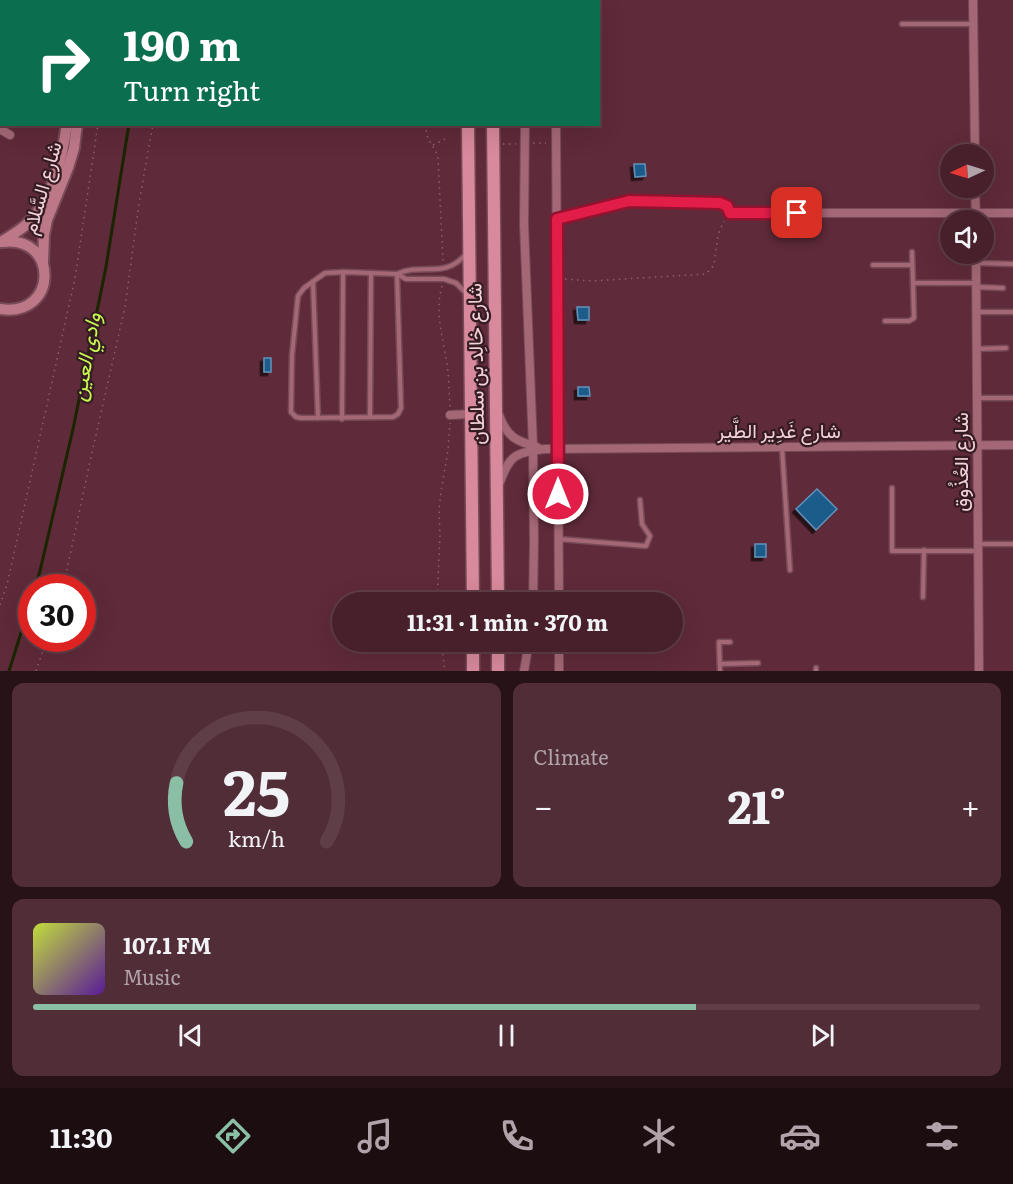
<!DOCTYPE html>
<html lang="en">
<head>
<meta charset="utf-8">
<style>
  body { margin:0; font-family:Literata,Vazirmatn,serif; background:#512d37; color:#f1f3f6; height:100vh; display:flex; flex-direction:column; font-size:22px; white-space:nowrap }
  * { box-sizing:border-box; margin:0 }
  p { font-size:20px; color:#b0a3a9 }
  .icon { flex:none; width:33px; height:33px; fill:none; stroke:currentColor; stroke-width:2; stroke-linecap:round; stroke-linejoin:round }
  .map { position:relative; height:671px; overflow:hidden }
  .side { display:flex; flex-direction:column; gap:12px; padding:12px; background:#271218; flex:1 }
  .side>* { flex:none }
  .banner { position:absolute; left:0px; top:0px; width:600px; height:126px; box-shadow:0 6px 24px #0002,0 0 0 2px #5f3e47; background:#0b6e4f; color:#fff; overflow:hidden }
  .needle { width:39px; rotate:266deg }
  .fabs { position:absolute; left:940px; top:144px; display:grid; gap:12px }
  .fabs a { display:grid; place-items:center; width:54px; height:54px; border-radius:50%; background:#47202b; box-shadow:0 6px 24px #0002,0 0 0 2px #5f3e47; font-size:30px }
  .speed { position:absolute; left:18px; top:574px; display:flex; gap:12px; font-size:30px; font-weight:700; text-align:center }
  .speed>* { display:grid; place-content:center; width:78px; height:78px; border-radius:50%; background:#47202b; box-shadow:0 6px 24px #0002,0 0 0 2px #5f3e47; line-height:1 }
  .speed .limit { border:9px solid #d22; background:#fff; color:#111 }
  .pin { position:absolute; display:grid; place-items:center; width:51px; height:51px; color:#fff; margin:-26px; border-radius:12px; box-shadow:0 3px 9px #0006 }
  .me { position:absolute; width:66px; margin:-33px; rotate:0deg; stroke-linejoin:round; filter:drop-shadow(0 0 4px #0008) }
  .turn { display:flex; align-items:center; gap:21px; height:126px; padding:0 24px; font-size:27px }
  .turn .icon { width:78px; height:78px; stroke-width:2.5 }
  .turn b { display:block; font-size:42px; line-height:51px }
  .big { font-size:45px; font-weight:700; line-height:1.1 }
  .side .widget { flex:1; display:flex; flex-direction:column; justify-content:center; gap:9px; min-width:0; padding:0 21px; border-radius:12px; background:#512d37 }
  .side .dial { align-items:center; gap:0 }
  .dial svg { height:156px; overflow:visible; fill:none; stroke:#5f3e47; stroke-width:7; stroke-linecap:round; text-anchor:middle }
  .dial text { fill:#f1f3f6; stroke:none }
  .song { display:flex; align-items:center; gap:18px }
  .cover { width:72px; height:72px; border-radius:9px; background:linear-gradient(135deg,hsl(70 70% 55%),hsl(270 70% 35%)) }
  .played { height:6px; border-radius:3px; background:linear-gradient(90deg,#8abfa5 70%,#5f3e47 70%) }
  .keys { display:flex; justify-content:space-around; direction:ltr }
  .heat { display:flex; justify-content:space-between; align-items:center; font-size:33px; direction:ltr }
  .side .tiles { flex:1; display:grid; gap:12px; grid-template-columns:1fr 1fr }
  .widget:last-child { grid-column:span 2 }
  .trip { position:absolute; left:332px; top:592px; width:351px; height:60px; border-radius:30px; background:#47202b; box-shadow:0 6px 24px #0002,0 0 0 2px #5f3e47; font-weight:700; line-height:60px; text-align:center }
  .dock { display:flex; height:96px; justify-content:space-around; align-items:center; background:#1c0d11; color:#b0a3a9 }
  .dock .icon { width:42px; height:42px }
  .dock .current { color:#8abfa5 }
  .dock b { font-size:27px; color:#f1f3f6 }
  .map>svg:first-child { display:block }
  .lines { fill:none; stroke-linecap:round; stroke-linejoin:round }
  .stream { stroke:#1a2500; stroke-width:3 }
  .building { fill:#1a5b8a; stroke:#6292ba; stroke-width:1.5; filter:url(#shadow) }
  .lane-casing { stroke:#774a58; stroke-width:7 }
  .street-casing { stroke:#774a58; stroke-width:10 }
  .secondary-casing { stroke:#774a58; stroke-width:14 }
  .primary-casing { stroke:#774a58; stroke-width:15 }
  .path { stroke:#8f606c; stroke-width:1.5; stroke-dasharray:1.5 4.5; stroke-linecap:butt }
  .lane { stroke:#a36775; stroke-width:4 }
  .street { stroke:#a36775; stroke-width:8 }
  .secondary { stroke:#bd7888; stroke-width:10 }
  .primary { stroke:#d8899b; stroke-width:12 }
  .route-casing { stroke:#92132f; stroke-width:15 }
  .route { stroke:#e11d48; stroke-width:10 }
  .labels { text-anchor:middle; stroke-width:4.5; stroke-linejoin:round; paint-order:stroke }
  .street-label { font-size:20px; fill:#f4d2d9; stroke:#351c22 }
  .water-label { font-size:21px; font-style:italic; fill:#c8f953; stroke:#351c22 }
</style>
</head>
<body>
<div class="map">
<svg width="1013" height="671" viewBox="0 0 1013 671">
  <defs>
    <filter id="shadow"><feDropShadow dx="-3.5" dy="3.5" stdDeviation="0" flood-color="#0009"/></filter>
  </defs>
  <rect width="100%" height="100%" fill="#5f2a39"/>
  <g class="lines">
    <g class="stream">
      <path d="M149,2v-2"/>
      <path d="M35,588l5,-17 33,-142 33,-162 23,-143"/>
      <path d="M9,671l23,-73"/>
    </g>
  </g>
  <g class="building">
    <path d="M634,164h11l1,12 -11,1z"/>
    <path d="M577,307h12v13h-11z"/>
    <rect x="264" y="358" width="7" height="14"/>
    <path d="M578,387h11l1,9h-12z"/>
    <path d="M817,489l20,20 -21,21 -20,-21z"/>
    <rect x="755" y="544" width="11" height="13"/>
  </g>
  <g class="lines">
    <g class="lane-casing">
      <g id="lane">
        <path d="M902,24h71"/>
        <path d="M558,218l71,-17 91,2 7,3 3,6"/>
        <path d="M912,252l1,31h62"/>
        <path d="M466,254c-22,26 -44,8 -69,20l9,5h38l12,4 11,11"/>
        <path d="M977,263l36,1"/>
        <path d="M873,265h39"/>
        <path d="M345,272l52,2 4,134 -3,6 -5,3 -92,1 -5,-1 -5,-5 1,-57 6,-59 6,-8 21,-15z"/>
        <path d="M313,282l5,136"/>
        <path d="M977,287l26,1"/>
        <path d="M977,312h36"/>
        <path d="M885,321h24l5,-3 -1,-35"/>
        <path d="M977,349l29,-1"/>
        <path d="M978,398h35"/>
        <path d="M370,417l1,-144"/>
        <path d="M342,419l1,-147"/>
        <path d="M782,448l8,122"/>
        <path d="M892,488v63h85"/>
        <path d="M559,539l87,7 4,-10 -8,-12 -2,-24"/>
        <path d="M979,544h34"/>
        <path d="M923,597l1,-47"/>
        <path d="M720,664l38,-1"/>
        <path d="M816,668v3"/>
        <path d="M720,671l-1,-29h11"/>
      </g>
    </g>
    <g class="street-casing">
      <g id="street">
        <path d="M524,0v2"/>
        <path d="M556,0v2"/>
        <path d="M973,0l2,154"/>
        <path d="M0,1v-1"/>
        <path d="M525,124l-1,100 9,222 1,96 -1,61"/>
        <path d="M556,124l3,479"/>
        <path d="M0,129l10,6"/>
        <path d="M975,188l1,32"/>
        <path d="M730,213h283"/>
        <path d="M976,254l3,417"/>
        <path d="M450,415l21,-1"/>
        <path d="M499,415c8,22 17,26 38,32"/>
        <path d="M500,482c10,-28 16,-29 45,-33l468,-4"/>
        <path d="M559,642v29"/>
        <path d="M524,671l5,-29"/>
      </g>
    </g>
    <g class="secondary-casing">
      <g id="secondary">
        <path d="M74,2v-2"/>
        <path d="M1,242c9,-6 19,-11 27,-19 25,-24 34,-65 39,-99"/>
        <path d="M43,262l1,-27 3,-15 21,-52 6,-20 3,-24"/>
        <path d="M0,309c59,9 59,-75 2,-67"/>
      </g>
    </g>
    <g class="primary-casing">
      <g id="primary">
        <path d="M468,0v2"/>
        <path d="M491,0v2"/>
        <path d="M468,124l5,479"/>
        <path d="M493,124l5,479"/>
        <path d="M473,642v29"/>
        <path d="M498,642v29"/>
      </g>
    </g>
    <g class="path">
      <path d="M440,0v2"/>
      <path d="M116,2l1,-2"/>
      <path d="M172,2l1,-2"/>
      <path d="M426,124c0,20 7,18 12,33l5,104"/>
      <path d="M533,143h13"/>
      <path d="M503,144h13"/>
      <path d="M433,145l14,-7"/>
      <path d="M565,279l26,2 115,-7 8,-9 4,-30 6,-14"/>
      <path d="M442,286c-7,24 0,49 4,72 3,16 3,32 4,49"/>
      <path d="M63,588l28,-131 34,-150 14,-104 14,-79"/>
      <path d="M437,603l3,-68 -1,-24 2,-19 7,-42 2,-27"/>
      <path d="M0,605l7,-20 68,-307 23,-154"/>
      <path d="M441,642l4,29"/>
      <path d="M36,671l11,-32"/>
    </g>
    <use href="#lane" class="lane"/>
    <use href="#street" class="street"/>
    <use href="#secondary" class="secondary"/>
    <use href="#primary" class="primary"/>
  </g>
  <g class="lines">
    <g class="route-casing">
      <path id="route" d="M558,494l-1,-275 72,-18 91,2 7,3 3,7h67"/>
    </g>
    <use href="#route" class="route"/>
  </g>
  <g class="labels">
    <g class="street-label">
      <text transform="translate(42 188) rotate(-74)" y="7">شارع السَّلام</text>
      <text transform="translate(476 364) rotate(-91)" y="7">شارع خالِد بن سلطان</text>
      <text x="779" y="438">شارع غَدِير الطَّير</text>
      <text transform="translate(961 462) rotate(-90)" y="7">شارع العُذُوق</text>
    </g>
    <g class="water-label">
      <text transform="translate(86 357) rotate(-80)" y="7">وادي العين</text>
    </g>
  </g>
</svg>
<div class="fabs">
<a><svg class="needle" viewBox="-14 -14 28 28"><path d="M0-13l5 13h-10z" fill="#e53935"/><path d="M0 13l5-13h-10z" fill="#b0a3a9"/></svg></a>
<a><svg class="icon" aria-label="sound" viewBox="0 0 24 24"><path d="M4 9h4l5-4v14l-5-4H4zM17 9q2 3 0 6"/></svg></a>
</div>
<div class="speed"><div class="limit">30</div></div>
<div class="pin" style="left:797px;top:213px;background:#d93025"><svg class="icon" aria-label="arrive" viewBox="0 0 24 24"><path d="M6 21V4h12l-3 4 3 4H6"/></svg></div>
<svg class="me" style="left:558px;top:494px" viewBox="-20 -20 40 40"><circle r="17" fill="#e11d48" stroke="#fff" stroke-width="3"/><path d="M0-11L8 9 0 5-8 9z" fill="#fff"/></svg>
<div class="trip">11:31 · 1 min · 370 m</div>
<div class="banner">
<div class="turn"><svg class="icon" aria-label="right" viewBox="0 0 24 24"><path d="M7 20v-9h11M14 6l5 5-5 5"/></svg><div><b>190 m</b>Turn right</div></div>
</div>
</div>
<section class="side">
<div class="tiles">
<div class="widget dial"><svg viewBox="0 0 100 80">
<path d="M14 69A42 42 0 1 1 86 69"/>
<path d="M14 69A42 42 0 0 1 9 39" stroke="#8abfa5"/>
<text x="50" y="56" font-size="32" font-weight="700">25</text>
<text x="50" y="72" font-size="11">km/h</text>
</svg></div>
<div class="widget"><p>Climate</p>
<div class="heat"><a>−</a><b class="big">21°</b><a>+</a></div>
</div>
<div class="widget">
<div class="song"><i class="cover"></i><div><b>107.1 FM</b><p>Music</p></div></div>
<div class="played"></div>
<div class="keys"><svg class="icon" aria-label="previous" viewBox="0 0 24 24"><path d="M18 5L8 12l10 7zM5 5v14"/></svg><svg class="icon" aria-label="pause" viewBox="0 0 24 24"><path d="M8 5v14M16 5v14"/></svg><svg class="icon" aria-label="next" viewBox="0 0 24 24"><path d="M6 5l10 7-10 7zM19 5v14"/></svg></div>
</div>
</div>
</section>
<nav class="dock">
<b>11:30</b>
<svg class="icon current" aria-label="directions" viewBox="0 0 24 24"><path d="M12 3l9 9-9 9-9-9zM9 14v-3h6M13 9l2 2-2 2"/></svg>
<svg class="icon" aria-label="music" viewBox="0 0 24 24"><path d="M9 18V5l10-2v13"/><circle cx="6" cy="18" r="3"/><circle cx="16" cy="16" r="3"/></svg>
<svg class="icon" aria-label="phone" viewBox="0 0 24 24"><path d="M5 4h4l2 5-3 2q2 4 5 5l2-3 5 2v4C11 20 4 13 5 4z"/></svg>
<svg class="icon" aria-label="climate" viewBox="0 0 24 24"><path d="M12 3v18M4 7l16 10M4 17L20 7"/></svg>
<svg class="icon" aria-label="car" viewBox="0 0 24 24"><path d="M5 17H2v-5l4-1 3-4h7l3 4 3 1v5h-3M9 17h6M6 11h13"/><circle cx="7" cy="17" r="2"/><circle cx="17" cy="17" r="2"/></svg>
<svg class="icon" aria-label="filters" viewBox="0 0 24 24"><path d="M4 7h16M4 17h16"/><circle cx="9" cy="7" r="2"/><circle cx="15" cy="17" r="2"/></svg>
</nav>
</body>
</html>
